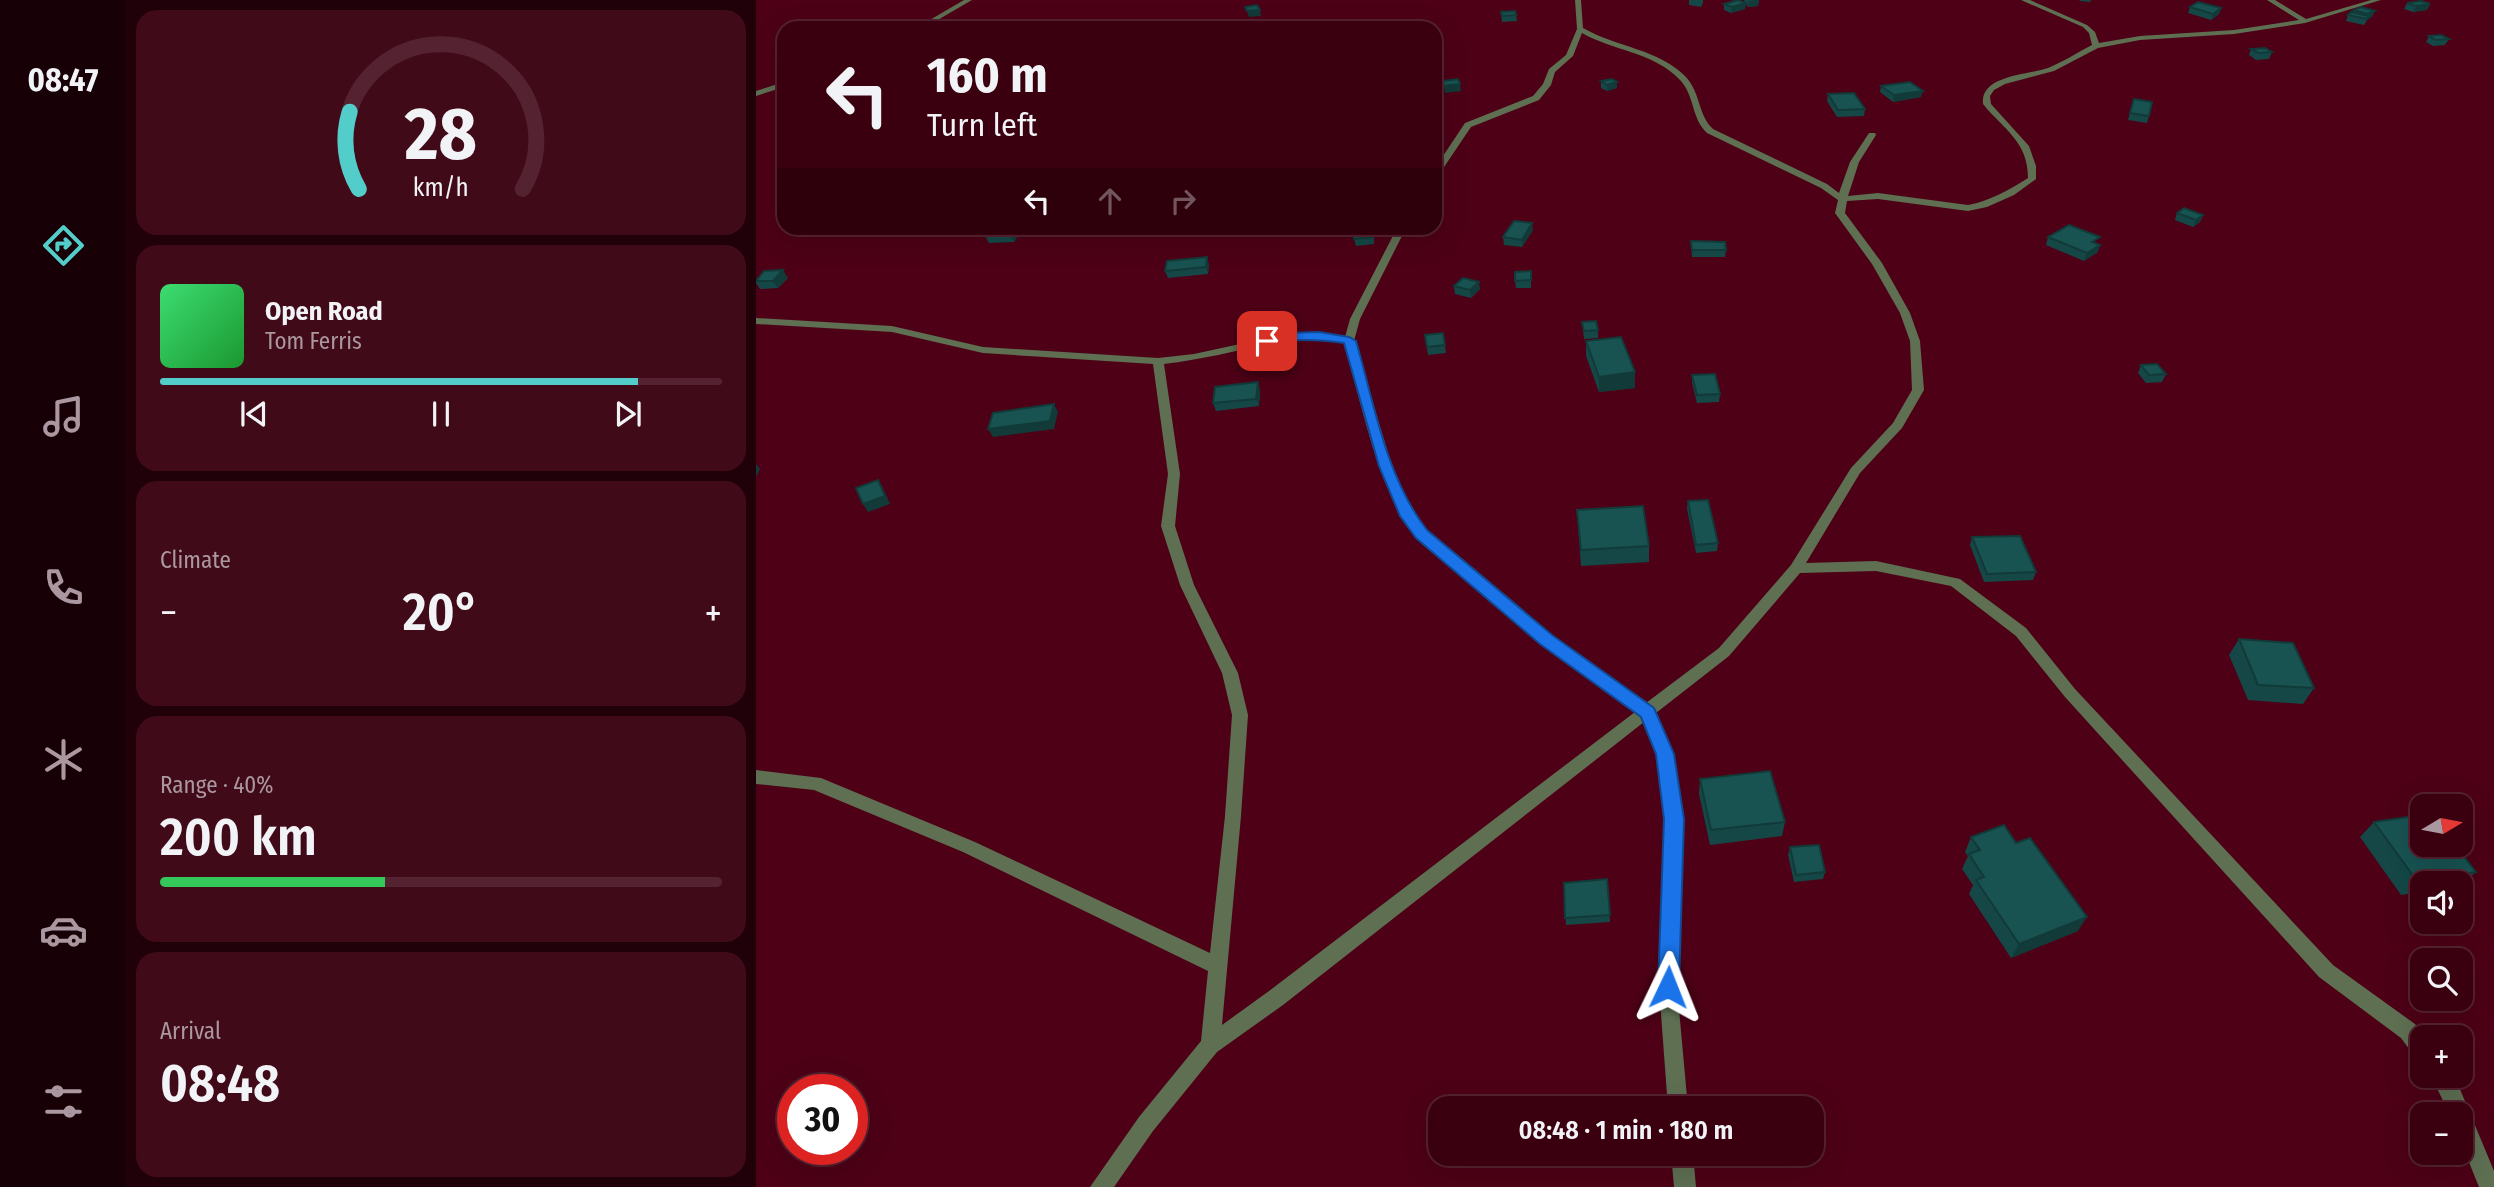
<!DOCTYPE html>
<html lang="en">
<head>
<meta charset="utf-8">
<style>
  body { margin:0; font-family:"Fira Sans Condensed",sans-serif; background:#410a19; color:#f1f3f6; height:100vh; display:flex; flex-direction:column; font-size:26px; white-space:nowrap }
  * { box-sizing:border-box; margin:0 }
  p { font-size:23px; color:#ab979f }
  .icon { flex:none; width:38px; height:38px; fill:none; stroke:currentColor; stroke-width:2; stroke-linecap:round; stroke-linejoin:round }
  .map { position:relative; flex:1; overflow:hidden }
  .sheet { display:flex; flex-direction:column; gap:10px; padding:10px; background:#200009; width:630px }
  .sheet>* { flex:none }
  .banner { position:absolute; left:21px; top:21px; width:665px; height:214px; border-radius:21px; box-shadow:0 7px 28px #0002,0 0 0 2px #542230; background:#3a0010; color:#f1f3f6; overflow:hidden }
  .needle { width:46px; rotate:80deg }
  .controls { position:absolute; left:1654px; top:794px; display:grid; gap:14px }
  .controls a { display:grid; place-items:center; width:63px; height:63px; border-radius:14px; background:#3a0010; box-shadow:0 7px 28px #0002,0 0 0 2px #542230; font-size:35px }
  .speed { position:absolute; left:21px; top:1074px; display:flex; gap:14px; font-size:35px; font-weight:700; text-align:center }
  .speed>* { display:grid; place-content:center; width:91px; height:91px; border-radius:50%; background:#3a0010; box-shadow:0 7px 28px #0002,0 0 0 2px #542230; line-height:1 }
  .speed .limit { border:10px solid #d22; background:#fff; color:#111 }
  .pin { position:absolute; display:grid; place-items:center; width:60px; height:60px; color:#fff; margin:-30px; border-radius:14px; box-shadow:0 4px 10px #0006 }
  .me { position:absolute; width:77px; margin:-38px; rotate:2deg; stroke-linejoin:round; filter:drop-shadow(0 0 5px #0008) }
  .turn { display:flex; align-items:center; gap:24px; height:147px; padding:0 35px; font-size:32px }
  .turn .icon { width:91px; height:91px; stroke-width:2.5 }
  .turn b { display:block; font-size:49px; line-height:60px }
  .lanes { display:flex; align-items:center; height:66px; padding:0 35px; background:#0003; justify-content:center; gap:35px; direction:ltr }
  .lanes .off { opacity:.35 }
  .big { font-size:52px; font-weight:600; line-height:1.1 }
  .sheet .card { flex:1; display:flex; flex-direction:column; justify-content:center; gap:10px; min-width:0; padding:0 24px; border-radius:21px; background:#410a19 }
  .sheet .dial { align-items:center; gap:0 }
  .dial svg { height:182px; overflow:visible; fill:none; stroke:#542230; stroke-width:7; stroke-linecap:round; text-anchor:middle }
  .dial text { fill:#f1f3f6; stroke:none }
  .song { display:flex; align-items:center; gap:21px }
  .cover { width:84px; height:84px; border-radius:10px; background:linear-gradient(135deg,hsl(140 70% 55%),hsl(130 70% 35%)) }
  .played { height:7px; border-radius:4px; background:linear-gradient(90deg,#53cdc9 85%,#542230 85%) }
  .keys { display:flex; justify-content:space-around; direction:ltr }
  .heat { display:flex; justify-content:space-between; align-items:center; font-size:38px; direction:ltr }
  .charge { height:10px; border-radius:5px; background:linear-gradient(90deg,#34c759 40%,#542230 0) }
  .trip { position:absolute; left:672px; top:1096px; width:396px; height:70px; border-radius:21px; background:#3a0010; box-shadow:0 7px 28px #0002,0 0 0 2px #542230; font-weight:600; line-height:70px; text-align:center }
  main { display:flex; flex:1; min-height:0 }
  .menu { display:flex; flex-direction:column; width:126px; justify-content:space-around; align-items:center; background:#170006; color:#ab979f }
  .menu .icon { width:49px; height:49px }
  .menu .on { color:#53cdc9 }
  .menu b { font-size:32px; color:#f1f3f6 }
  .map>svg:first-child { display:block }
  .lines { fill:none; stroke-linecap:round; stroke-linejoin:round }
  .minor { fill:#5e6f52; fill-rule:evenodd }
  .wall { fill:#154747 }
  .shaded-wall { fill:#113a39 }
  .building { fill:#185352; stroke:#113a39; stroke-width:2 }
  .route { fill:#1a73e8; stroke:#114b97; stroke-width:2 }
</style>
</head>
<body>
<main>
<nav class="menu">
<b>08:47</b>
<svg class="icon on" aria-label="directions" viewBox="0 0 24 24"><path d="M12 3l9 9-9 9-9-9zM9 14v-3h6M13 9l2 2-2 2"/></svg>
<svg class="icon" aria-label="music" viewBox="0 0 24 24"><path d="M9 18V5l10-2v13"/><circle cx="6" cy="18" r="3"/><circle cx="16" cy="16" r="3"/></svg>
<svg class="icon" aria-label="phone" viewBox="0 0 24 24"><path d="M5 4h4l2 5-3 2q2 4 5 5l2-3 5 2v4C11 20 4 13 5 4z"/></svg>
<svg class="icon" aria-label="climate" viewBox="0 0 24 24"><path d="M12 3v18M4 7l16 10M4 17L20 7"/></svg>
<svg class="icon" aria-label="car" viewBox="0 0 24 24"><path d="M5 17H2v-5l4-1 3-4h7l3 4 3 1v5h-3M9 17h6M6 11h13"/><circle cx="7" cy="17" r="2"/><circle cx="17" cy="17" r="2"/></svg>
<svg class="icon" aria-label="filters" viewBox="0 0 24 24"><path d="M4 7h16M4 17h16"/><circle cx="9" cy="7" r="2"/><circle cx="15" cy="17" r="2"/></svg>
</nav>
<section class="sheet">
<div class="card dial"><svg viewBox="0 0 100 80">
<path d="M14 69A42 42 0 1 1 86 69"/>
<path d="M14 69A42 42 0 0 1 10 35" stroke="#53cdc9"/>
<text x="50" y="56" font-size="32" font-weight="700">28</text>
<text x="50" y="72" font-size="11">km/h</text>
</svg></div>
<div class="card">
<div class="song"><i class="cover"></i><div><b>Open Road</b><p>Tom Ferris</p></div></div>
<div class="played"></div>
<div class="keys"><svg class="icon" aria-label="previous" viewBox="0 0 24 24"><path d="M18 5L8 12l10 7zM5 5v14"/></svg><svg class="icon" aria-label="pause" viewBox="0 0 24 24"><path d="M8 5v14M16 5v14"/></svg><svg class="icon" aria-label="next" viewBox="0 0 24 24"><path d="M6 5l10 7-10 7zM19 5v14"/></svg></div>
</div>
<div class="card"><p>Climate</p>
<div class="heat"><a>−</a><b class="big">20°</b><a>+</a></div>
</div>
<div class="card"><p>Range · 40%</p><b class="big">200 km</b><div class="charge"></div></div>
<div class="card"><p>Arrival</p><b class="big">08:48</b></div>
</section>
<div class="map">
<svg width="1738" height="1187" viewBox="0 0 1738 1187">
  <rect width="100%" height="100%" fill="#4d0016"/>
  <g class="lines">
    <g class="minor">
      <path d="M208,0h8l-48,28h-8z"/>
      <path d="M819,0h6l2,28c33,19 76,21 103,49 15,17 12,38 27,52l114,55 12,9 11,-31 19,-29h6l1,2 -17,27 -11,34 30,-3 90,12c22,-4 41,-15 60,-27 0,-37 -24,-48 -45,-74 -3,-29 45,-29 65,-36 15,-6 30,-16 44,-23l-3,-12 -6,-6 -62,-27h9l57,25 8,7 4,11 41,-7 94,-6 65,-10 -32,-20h8l31,19 65,-19h10l-76,23 -71,11 -94,6 -42,8 -44,23 -49,13 -11,6 -4,6 1,8 38,42 7,20v13l-22,16 -27,12 -19,4 -90,-12 -31,2 -2,12 37,50 28,50 10,28 4,49 -22,38 -42,45 -54,90 70,-2 84,18 66,49 49,61 258,276 82,59 10,14h-3v22l-7,-3 -14,-19 -82,-61 -254,-280 -49,-61 -65,-50 -75,-15 -76,2 -71,83 -73,57 17,41 9,65 -5,168 11,121h-20l-9,-121 7,-168 -9,-65 -13,-32 -361,283 -66,47 -64,79 -39,56h-24l49,-70 62,-76 7,-70 -245,-119 -149,-62 -58,-6v-14l65,8 154,64 235,111 15,-137 7,-101 -10,-42 -42,-88 -19,-59 7,-52 -15,-110 -170,-11 -91,-21 -136,-8v-6l136,8 91,21 175,11 36,-4 92,-20 33,-1 26,4 5,-18 47,-91h9l-46,91 -6,22 38,125 21,49 13,16 125,104 95,68 73,-55 72,-83 60,-97 42,-45 19,-33 -2,-49 -10,-28 -28,-49 -37,-51 3,-13 -17,-12 -114,-55c-16,-15 -12,-37 -27,-53 -26,-28 -67,-29 -98,-47l-9,23 -18,16 -4,13 -12,15 -68,27 -33,49 -3,1v-9l30,-45 68,-27 10,-12 6,-15 17,-14 11,-26zM563,339l25,4c19,64 32,142 72,194l125,106 94,69 -366,279 -47,34 19,-209 7,-101 -10,-42 -44,-88 -19,-59 5,-52 -16,-110c52,-6 102,-23 155,-25z"/>
      <path d="M28,82v5l-28,9v-5z"/>
      <path d="M1675,1076h22l4,6 37,89v16h-15l-19,-47v-25h-10z"/>
      <path d="M915,1153h22l3,34h-22z"/>
    </g>
  </g>
  <g class="wall">
    <path d="M933,0h14v3l-2,4 -12,-2z"/>
    <path d="M988,0h15l-1,6 -10,1 -2,-3 -1,5 -14,4 -7,-3v-6l21,-1z"/>
    <path d="M1323,0h12l-1,2 -10,-1z"/>
    <path d="M1651,3l23,1 -3,6 -14,2 -9,-3z"/>
    <path d="M1434,7l31,1 -2,6 -8,6 -23,-7z"/>
    <path d="M1605,7l11,10 -4,2 -4,6 -18,-4 2,-6 4,-2 2,-3z"/>
    <path d="M745,12l15,3 1,6 -15,1z"/>
    <path d="M1673,36l20,3 -4,6 -12,1 -7,-4z"/>
    <path d="M1495,49l21,3 -3,7 -13,1 -7,-5z"/>
    <path d="M845,81l16,1v6l-10,3 -6,-3z"/>
    <path d="M1125,86l40,11 -28,5 -13,-10z"/>
    <path d="M1072,94l37,15 -1,7 -27,1 -10,-16z"/>
    <path d="M1378,99l15,17 -2,7 -19,-3z"/>
    <path d="M1421,213l26,2 -3,7 -7,5 -18,-7z"/>
    <path d="M235,228h26l2,6 -5,8 -25,1 -4,-7z"/>
    <path d="M777,230l-11,17 -18,-2 -1,-8z"/>
    <path d="M618,234v10l-18,2 -2,-7z"/>
    <path d="M1292,237l50,7v8l-14,9 -38,-16z"/>
    <path d="M935,241l35,9 -1,7h-33z"/>
    <path d="M453,264l-1,10 -40,4 -3,-7z"/>
    <path d="M775,271v17h-15l-1,-7z"/>
    <path d="M32,278l-10,10 -18,1 -4,-6v-3z"/>
    <path d="M698,286l26,3 -9,9 -16,-4z"/>
    <path d="M826,322l16,8v8l-14,1z"/>
    <path d="M687,333l3,20 -18,2 -3,-20z"/>
    <path d="M830,341l49,47 -36,4 -13,-36z"/>
    <path d="M1385,365l25,9 -4,8 -16,1 -8,-10z"/>
    <path d="M936,375l28,19 -1,8 -22,1 -5,-20z"/>
    <path d="M504,390l-1,16 -43,5 -3,-8z"/>
    <path d="M932,501l30,42 -1,8 -21,2 -9,-44z"/>
    <path d="M821,510l72,36v16l-68,4z"/>
    <path d="M1216,537l64,35 -3,8 -49,2 -14,-37z"/>
    <path d="M1483,639l75,49 -11,16 -55,-4 -19,-45z"/>
    <path d="M944,779l85,43 -3,14 -72,9 -11,-51z"/>
    <path d="M1618,822l102,50 -16,14v-2h-38v8l-21,3 -41,-58z"/>
    <path d="M1215,837l107,94 -67,27 -42,-64 4,-9 -11,-16 6,-13 -3,-4z"/>
    <path d="M1034,847l35,25 -2,7 -29,3 -6,-27z"/>
    <path d="M851,879l3,43 -44,3 -2,-42z"/>
  </g>
  <g class="shaded-wall">
    <path d="M1003,0l-1,6 -10,1 1,-6z"/>
    <path d="M990,3l-1,6 -14,4 1,-6z"/>
    <path d="M1674,4l-3,6 -14,2 3,-6z"/>
    <path d="M1465,8l-2,6 -8,6 2,-6z"/>
    <path d="M504,10l1,6 -12,1 -2,-6z"/>
    <path d="M1619,11l-3,6 -4,2 -4,6 3,-6h-2l2,-5z"/>
    <path d="M861,82v6l-10,3v-6z"/>
    <path d="M704,84l1,7 -16,2 -1,-7z"/>
    <path d="M1167,91l-2,6 -28,5 1,-7z"/>
    <path d="M1447,215l-3,7 -7,5 3,-7z"/>
    <path d="M776,223l1,7 -11,17v-7z"/>
    <path d="M260,228l3,6 -5,8 -3,-7z"/>
    <path d="M1344,245l-2,7 -14,9 3,-8z"/>
    <path d="M451,257l2,7 -1,10 -2,-7z"/>
    <path d="M27,270l5,8 -10,10 -5,-7z"/>
    <path d="M723,282l1,7 -9,9 -1,-8z"/>
    <path d="M879,372v16l-36,4v-15z"/>
    <path d="M502,382l2,8 -1,16 -3,-7z"/>
    <path d="M298,404l4,8 -4,17 -61,8 -5,-8z"/>
    <path d="M0,464l4,5 -4,8z"/>
    <path d="M122,480l5,8 7,16 -22,8 -5,-8z"/>
    <path d="M1331,917l-9,14 -67,27 8,-14z"/>
  </g>
  <g class="building">
    <path d="M982,0l8,3 -14,4 -8,-3z"/>
    <path d="M1665,1l9,3 -14,2 -9,-3z"/>
    <path d="M1442,2l23,6 -8,6 -23,-7z"/>
    <path d="M501,5l3,5 -13,1 -2,-4z"/>
    <path d="M1605,7l14,4 -8,3 -13,-4z"/>
    <path d="M759,11l1,4 -14,1 -1,-4z"/>
    <path d="M1595,12l18,4 -2,3 -19,-4z"/>
    <path d="M1685,35l8,4 -13,1 -7,-4z"/>
    <path d="M1509,48l7,4 -13,1 -8,-4z"/>
    <path d="M702,79l2,5 -16,2 -2,-5z"/>
    <path d="M856,79l5,3 -10,3 -6,-4z"/>
    <path d="M1154,82l13,9 -29,4 -13,-9z"/>
    <path d="M1098,93l11,16 -27,1 -10,-16z"/>
    <path d="M1378,99l18,3 -3,14 -19,-3z"/>
    <path d="M1428,208l19,7 -7,5 -19,-7z"/>
    <path d="M758,221l18,2 -10,17 -19,-3z"/>
    <path d="M1313,225l31,12 -8,5 8,3 -13,8 -39,-16z"/>
    <path d="M235,228h25l-5,7 -26,1z"/>
    <path d="M616,228l1,9 -19,2v-10z"/>
    <path d="M935,241l34,1 1,8h-34z"/>
    <path d="M451,257l-1,10 -41,4 2,-10z"/>
    <path d="M27,270l-10,11h-17l8,-10z"/>
    <path d="M775,271v9l-16,1v-9z"/>
    <path d="M707,278l16,4 -9,8 -16,-4z"/>
    <path d="M840,321l2,9 -14,1 -2,-9z"/>
    <path d="M687,333l2,12 -18,2 -2,-12z"/>
    <path d="M865,337l14,35 -36,5 -13,-36z"/>
    <path d="M1401,364l9,10 -17,1 -8,-10z"/>
    <path d="M959,374l5,20 -23,1 -5,-20z"/>
    <path d="M502,382l-2,17 -43,4 2,-16z"/>
    <path d="M298,404l-4,17 -62,8 5,-16z"/>
    <path d="M122,480l7,16 -22,8 -7,-16z"/>
    <path d="M952,500l10,43 -22,2 -8,-44z"/>
    <path d="M887,506l6,40 -68,4 -4,-40z"/>
    <path d="M1264,536l16,36 -49,2 -15,-37z"/>
    <path d="M1483,639l54,4 21,45 -56,-3z"/>
    <path d="M1014,771l15,51 -74,8 -11,-51z"/>
    <path d="M1666,815v30h33l21,27 -59,9 -43,-59z"/>
    <path d="M1248,825l12,18 14,-5 57,79 -68,27 -43,-64 8,-3 -15,-23 11,-4 -9,-13z"/>
    <path d="M1063,845l6,27 -29,3 -6,-28z"/>
    <path d="M851,879l3,36 -45,3 -1,-35z"/>
  </g>
  <path class="route" d="M563,332l30,5 7,4c18,62 30,137 71,189l125,105 102,73 20,46 10,65 -5,168 -3,8 -8,3 -7,-3 -3,-8 6,-168 -8,-65 -15,-37 -101,-73 -124,-106 -16,-22 -21,-50 -35,-123c-26,-4 -50,-5 -77,1l-6,-3 25,-8z"/>
</svg>
<div class="controls">
<a><svg class="needle" viewBox="-14 -14 28 28"><path d="M0-13l5 13h-10z" fill="#e53935"/><path d="M0 13l5-13h-10z" fill="#ab979f"/></svg></a>
<a><svg class="icon" aria-label="sound" viewBox="0 0 24 24"><path d="M4 9h4l5-4v14l-5-4H4zM17 9q2 3 0 6"/></svg></a>
<a><svg class="icon" aria-label="search" viewBox="0 0 24 24"><circle cx="10" cy="10" r="6"/><path d="M15 15l6 6"/></svg></a>
<a>+</a>
<a>−</a>
</div>
<div class="speed"><div class="limit">30</div></div>
<div class="pin" style="left:511px;top:341px;background:#d93025"><svg class="icon" aria-label="arrive" viewBox="0 0 24 24"><path d="M6 21V4h12l-3 4 3 4H6"/></svg></div>
<svg class="me" style="left:912px;top:987px" viewBox="-20 -20 40 40"><path d="M0-17L14 15 0 8-14 15z" fill="#1a73e8" stroke="#fff" stroke-width="4"/></svg>
<div class="trip">08:48 · 1 min · 180 m</div>
<div class="banner">
<div class="turn"><svg class="icon" aria-label="left" viewBox="0 0 24 24"><path d="M17 20v-9H6M10 6l-5 5 5 5"/></svg><div><b>160 m</b>Turn left</div></div>
<div class="lanes"><svg class="icon" aria-label="left" viewBox="0 0 24 24"><path d="M17 20v-9H6M10 6l-5 5 5 5"/></svg><svg class="icon off" aria-label="ahead" viewBox="0 0 24 24"><path d="M12 20V5M6 11l6-6 6 6"/></svg><svg class="icon off" aria-label="right" viewBox="0 0 24 24"><path d="M7 20v-9h11M14 6l5 5-5 5"/></svg></div>
</div>
</div>
</main>
</body>
</html>
